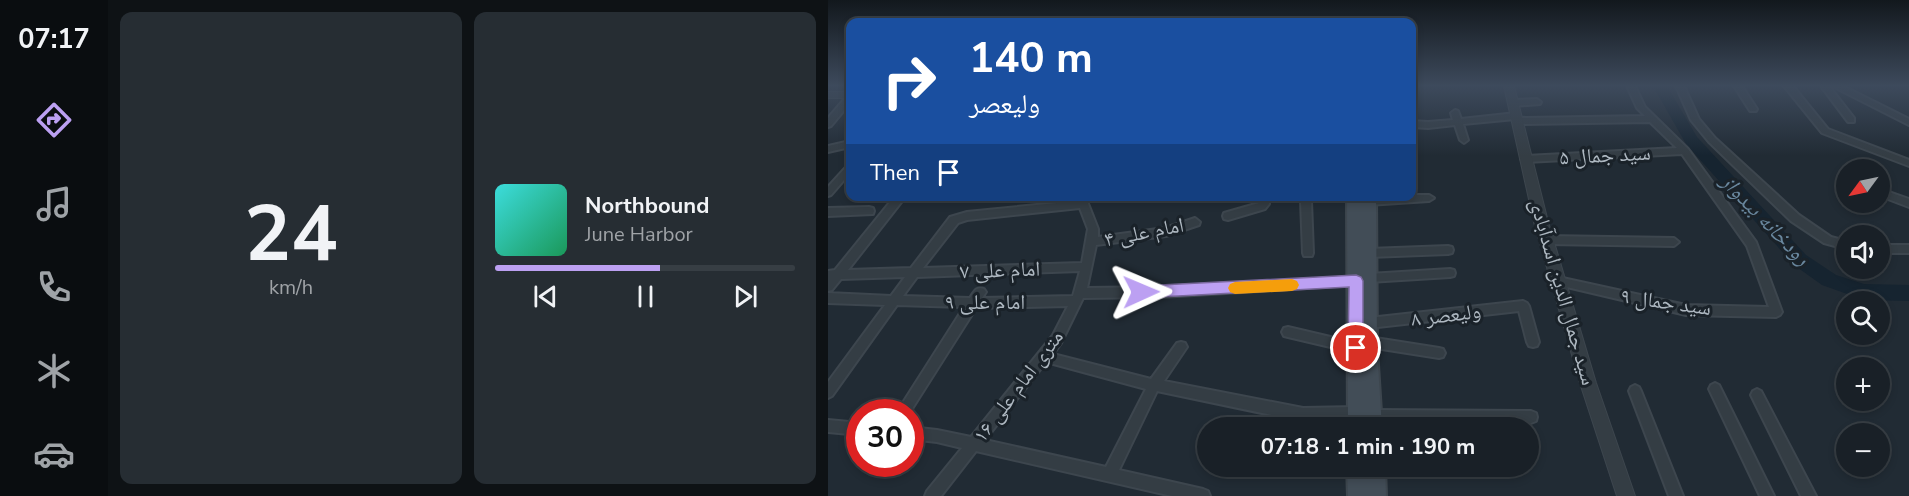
<!DOCTYPE html>
<html lang="en">
<head>
<meta charset="utf-8">
<style>
  body { margin:0; font-family:"Nunito Sans","Noto Naskh Arabic",sans-serif; background:#262d33; color:#f1f3f6; height:100vh; display:flex; flex-direction:column; font-size:22px; white-space:nowrap }
  * { box-sizing:border-box; margin:0 }
  p { font-size:20px; color:#9fa3a7 }
  .icon { flex:none; width:33px; height:33px; fill:none; stroke:currentColor; stroke-width:2; stroke-linecap:round; stroke-linejoin:round }
  .map { position:relative; flex:1; overflow:hidden }
  .sheet { display:flex; flex-direction:column; gap:12px; padding:12px; background:#0e1215; width:720px }
  .sheet>* { flex:none }
  .banner { position:absolute; left:18px; top:18px; width:570px; height:183px; border-radius:12px; box-shadow:0 3px 9px #0003,0 0 0 2px #373e44; background:#1a4fa0; color:#fff; overflow:hidden }
  .needle { width:39px; rotate:237deg }
  .tools { position:absolute; left:1008px; top:159px; display:grid; gap:12px }
  .tools a { display:grid; place-items:center; width:54px; height:54px; border-radius:50%; background:#192027; box-shadow:0 3px 9px #0003,0 0 0 2px #373e44; font-size:30px }
  .speed { position:absolute; left:18px; top:399px; display:flex; gap:12px; font-size:30px; font-weight:700; text-align:center }
  .speed>* { display:grid; place-content:center; width:78px; height:78px; border-radius:50%; background:#192027; box-shadow:0 3px 9px #0003,0 0 0 2px #373e44; line-height:1 }
  .speed .limit { border:9px solid #d22; background:#fff; color:#111 }
  .pin { position:absolute; display:grid; place-items:center; width:51px; height:51px; color:#fff; margin:-26px; border:3px solid #fff; border-radius:50%; box-shadow:0 2px 6px #0007 }
  .me { position:absolute; width:66px; margin:-33px; rotate:89deg; stroke-linejoin:round; filter:drop-shadow(0 0 4px #0008) }
  .turn { display:flex; align-items:center; gap:21px; height:126px; padding:0 24px; font-size:27px }
  .turn .icon { width:78px; height:78px; stroke-width:2.5 }
  .turn b { display:block; font-size:42px; line-height:51px }
  .then { display:flex; align-items:center; height:57px; padding:0 24px; background:#0003; gap:12px; font-size:22px }
  .sheet .tile { flex:1; display:flex; flex-direction:column; justify-content:center; gap:9px; min-width:0; padding:0 21px; border-radius:12px; background:#262d33 }
  .sheet .dial { align-items:center; gap:0 }
  .dial b { font-size:78px; line-height:1 }
  .song { display:flex; align-items:center; gap:18px }
  .cover { width:72px; height:72px; border-radius:9px; background:linear-gradient(135deg,hsl(180 70% 55%),hsl(150 70% 35%)) }
  .played { height:6px; border-radius:3px; background:linear-gradient(90deg,#bca0f2 55%,#373e44 55%) }
  .keys { display:flex; justify-content:space-around; direction:ltr }
  .sheet .tiles { flex:1; display:grid; gap:12px; grid-template-columns:repeat(2,1fr) }
  .trip { position:absolute; left:369px; top:417px; width:342px; height:60px; border-radius:30px; background:#192027; box-shadow:0 3px 9px #0003,0 0 0 2px #373e44; font-weight:700; line-height:60px; text-align:center }
  main { display:flex; flex:1; min-height:0 }
  .dock { display:flex; flex-direction:column; width:108px; justify-content:space-around; align-items:center; background:#0a0d10; color:#9fa3a7 }
  .dock .icon { width:42px; height:42px }
  .dock .active { color:#bca0f2 }
  .dock b { font-size:27px; color:#f1f3f6 }
  .map>svg:first-child { display:block }
  .lines { fill:none; stroke-linecap:round; stroke-linejoin:round }
  .river { fill:#162430; fill-rule:evenodd }
  .minor-casing { stroke:#3d464e; stroke-width:4 }
  .tertiary-casing { stroke:#3d464e; stroke-width:2 }
  .secondary-casing { stroke:#3d464e; stroke-width:4 }
  .minor { fill:#343d44; fill-rule:evenodd }
  .tertiary { fill:#343d44; fill-rule:evenodd }
  .secondary { fill:#424d57; fill-rule:evenodd }
  .route { fill:#bca0f2; stroke:#7a689d; stroke-width:1.5 }
  .slow { fill:#f59e0b }
  .labels { text-anchor:middle; stroke-width:6; stroke-linejoin:round; paint-order:stroke }
  .street-label { font-size:21px; fill:#aeb8c1; stroke:#1a2229 }
  .water-label { font-size:22px; font-style:italic; fill:#69879e; stroke:#1a2229 }
</style>
</head>
<body>
<main>
<nav class="dock">
<b>07:17</b>
<svg class="icon active" aria-label="directions" viewBox="0 0 24 24"><path d="M12 3l9 9-9 9-9-9zM9 14v-3h6M13 9l2 2-2 2"/></svg>
<svg class="icon" aria-label="music" viewBox="0 0 24 24"><path d="M9 18V5l10-2v13"/><circle cx="6" cy="18" r="3"/><circle cx="16" cy="16" r="3"/></svg>
<svg class="icon" aria-label="phone" viewBox="0 0 24 24"><path d="M5 4h4l2 5-3 2q2 4 5 5l2-3 5 2v4C11 20 4 13 5 4z"/></svg>
<svg class="icon" aria-label="climate" viewBox="0 0 24 24"><path d="M12 3v18M4 7l16 10M4 17L20 7"/></svg>
<svg class="icon" aria-label="car" viewBox="0 0 24 24"><path d="M5 17H2v-5l4-1 3-4h7l3 4 3 1v5h-3M9 17h6M6 11h13"/><circle cx="7" cy="17" r="2"/><circle cx="17" cy="17" r="2"/></svg>
</nav>
<section class="sheet">
<div class="tiles">
<div class="tile dial"><b>24</b><p>km/h</p></div>
<div class="tile">
<div class="song"><i class="cover"></i><div><b>Northbound</b><p>June Harbor</p></div></div>
<div class="played"></div>
<div class="keys"><svg class="icon" aria-label="previous" viewBox="0 0 24 24"><path d="M18 5L8 12l10 7zM5 5v14"/></svg><svg class="icon" aria-label="pause" viewBox="0 0 24 24"><path d="M8 5v14M16 5v14"/></svg><svg class="icon" aria-label="next" viewBox="0 0 24 24"><path d="M6 5l10 7-10 7zM19 5v14"/></svg></div>
</div>
</div>
</section>
<div class="map">
<svg width="1081" height="496" viewBox="0 0 1081 496">
  <rect width="100%" height="100%" fill="#212b34"/>
  <g class="lines">
    <path class="river" d="M825,86h14l30,51 109,118 30,20 28,9 45,1v16l-45,-1 -42,-15 -28,-20 -108,-121z"/>
    <g class="minor-casing">
      <g id="minor">
        <path d="M799,86h8l10,21 43,42 68,93 26,70 -2,3 -4,2 -90,-2 -132,-31 -1,-3 1,-3 4,-1 128,28 83,2 -22,-61 -65,-92 -156,8 -5,-3 5,-3 151,-8 -27,-26 -133,2 -4,-3 2,-2 -52,5 5,16 -4,3 -4,-3 -5,-15 -27,3 -16,-1v-6l16,1 25,-2 -2,-7 4,-3 3,1 3,8 55,-6 4,3 -2,2 127,-2 -8,-8z"/>
        <path d="M848,86h8l15,33 16,19 84,77 32,22 15,4v8l-22,-6 -33,-22 -82,-79 -18,-22z"/>
        <path d="M906,86h8l15,23 -1,2h-6z"/>
        <path d="M956,86h9l35,43 81,31v6l-87,-33z"/>
        <path d="M993,86h8l25,32v4h-6z"/>
        <path d="M1004,86h11l66,33v6z"/>
        <path d="M19,96h3v7l-19,23 -3,1v-9z"/>
        <path d="M709,99l4,3 -1,2 -27,2 -4,-3 4,-3z"/>
        <path d="M22,141v6l-22,5v-6z"/>
        <path d="M22,165v8l-19,22 -3,1v-9l19,-21z"/>
        <path d="M1052,189l29,10v8l-29,-11z"/>
        <path d="M584,195h17l5,3 -5,3 -61,4 -5,-4 5,-4z"/>
        <path d="M67,196h11l-58,74 63,-2 39,-51 17,-5 110,-11 -2,-5h10l13,33v8l67,-9 30,-10 5,4 -1,3 -33,11 -70,9 -9,43 74,-1 195,-10 4,1 1,3 -1,3 -4,1 -195,12 -78,1 -22,45 -8,11 98,25 26,-36 4,-1 4,1 2,4 -23,34 139,27 54,-1 5,2 1,4 -1,4 -5,2 -54,1 -22,-3 -124,-26 -38,79 84,19 5,2 2,5h-38l-196,-45 -35,45h-16l2,-5 35,-43 -25,-6 -27,-3v-12l27,3 34,7 82,-102 15,-29 -92,2 -66,104h-13l67,-105 -67,-2 -65,91 -4,2v-16l57,-77 -57,-2v-10l63,3 14,-19 -64,2 -9,11 -4,1v-20l7,-1zM252,208l8,21 -6,34 -159,5 35,-45 9,-3zM252,271l-7,25 -91,2 4,-6 -2,-3c-8,-3 -10,3 -14,9l-67,-2 14,-19zM218,362l100,27 -40,78 -121,-27z"/>
        <path d="M431,196h10v8l-4,5 -37,11 -4,-1 -1,-3 1,-3 35,-10z"/>
        <path d="M476,196h10l-3,5 2,52 -1,3h-8l-1,-3 -2,-52z"/>
        <path d="M41,207l4,1 1,3 -1,3 -45,2v-8z"/>
        <path d="M718,236l128,2 5,4 -5,4 -128,-2 -5,-4z"/>
        <rect x="1052" y="245" width="29" height="8"/>
        <path d="M620,246l4,1 1,3 -1,3 -4,1 -79,3 -4,-1 -1,-3 1,-3 4,-1z"/>
        <path d="M622,269l4,1 1,3 -1,3 -4,1 -81,5 -4,-1 -1,-3 1,-3 4,-1z"/>
        <path d="M695,301l4,2 2,3 10,36 -2,4 -4,1 -4,-1 -2,-4 -8,-31 -150,17 -4,-2 -2,-3 2,-3 4,-2z"/>
        <path d="M460,327l68,16 4,1 2,4 -2,4 -4,1 -68,-16 -4,-1 -2,-4 2,-4z"/>
        <path d="M541,337l70,11 4,1 2,4 -2,4 -4,1 -70,-11 -4,-1 -2,-4 2,-4z"/>
        <path d="M887,383l4,2 55,111h-14l-51,-107 2,-4z"/>
        <path d="M807,385l4,2 2,4 42,105h-14l-40,-105 2,-4z"/>
        <path d="M929,389l4,2 55,105h-15l-50,-101 2,-4z"/>
        <path d="M544,410l159,1 5,2 1,4 -1,4 -5,2 -159,-1 -5,-2 -1,-4 1,-4z"/>
        <path d="M0,420l32,3v12l-32,-3z"/>
      </g>
    </g>
    <g class="tertiary-casing">
      <g id="tertiary">
        <path d="M676,86h10l34,136 48,161 39,113h-18l-37,-113 -46,-161z"/>
        <rect x="0" y="92" width="22" height="6"/>
      </g>
    </g>
    <g class="secondary-casing">
      <g id="secondary">
        <path d="M519,196h29l1,153 5,79h-34z"/>
        <path d="M519,466h38l1,30h-38z"/>
      </g>
    </g>
    <use href="#minor" class="minor"/>
    <use href="#tertiary" class="tertiary"/>
    <use href="#secondary" class="secondary"/>
  </g>
  <linearGradient id="sky" x2="0" y2="1"><stop stop-color="#12181d"/><stop offset="0.55" stop-color="#3d4a5c"/><stop offset="1" stop-color="#3d4a5c" stop-opacity="0"/></linearGradient>
  <rect width="1081" height="156" fill="url(#sky)"/>
  <path class="route" d="M528,275l5,2 2,4v67l-2,5 -5,2 -6,-2 -2,-5 1,-61 -208,11 -5,-2 -2,-4 2,-4 5,-2z"/>
  <path class="slow" d="M464,279l5,2 2,4 -2,4 -5,2 -57,3 -5,-2 -2,-4 2,-4 5,-2z"/>
  <g class="labels">
    <g class="street-label">
      <text transform="translate(777 155) rotate(-3)" y="7">سید جمال ۵</text>
      <text transform="translate(316 232) rotate(-11)" y="7">امام علی ۴</text>
      <text transform="translate(172 270) rotate(-2)" y="7">امام علی ۷</text>
      <text transform="translate(735 292) rotate(74)" y="7">سید جمال الدین اسدآبادی</text>
      <text x="157" y="309">امام علی ۹</text>
      <text transform="translate(838 302) rotate(8)" y="7">سید جمال ۹</text>
      <text transform="translate(618 315) rotate(-7)" y="7">ولیعصر ۸</text>
      <text transform="translate(190 386) rotate(-53)" y="7">۱۶ متری امام علی</text>
    </g>
    <g class="water-label">
      <text transform="translate(938 219) rotate(46)" y="8">رودخانه بیدواز</text>
    </g>
  </g>
</svg>
<div class="tools">
<a><svg class="needle" viewBox="-14 -14 28 28"><path d="M0-13l5 13h-10z" fill="#e53935"/><path d="M0 13l5-13h-10z" fill="#9fa3a7"/></svg></a>
<a><svg class="icon" aria-label="sound" viewBox="0 0 24 24"><path d="M4 9h4l5-4v14l-5-4H4zM17 9q2 3 0 6"/></svg></a>
<a><svg class="icon" aria-label="search" viewBox="0 0 24 24"><circle cx="10" cy="10" r="6"/><path d="M15 15l6 6"/></svg></a>
<a>+</a>
<a>−</a>
</div>
<div class="speed"><div class="limit">30</div></div>
<div class="pin" style="left:528px;top:348px;background:#d93025"><svg class="icon" aria-label="arrive" viewBox="0 0 24 24"><path d="M6 21V4h12l-3 4 3 4H6"/></svg></div>
<svg class="me" style="left:313px;top:292px" viewBox="-20 -20 40 40"><path d="M0-17L14 15 0 8-14 15z" fill="#bca0f2" stroke="#fff" stroke-width="4"/></svg>
<div class="trip">07:18 · 1 min · 190 m</div>
<div class="banner">
<div class="turn"><svg class="icon" aria-label="right" viewBox="0 0 24 24"><path d="M7 20v-9h11M14 6l5 5-5 5"/></svg><div><b>140 m</b>ولیعصر</div></div>
<div class="then">Then<svg class="icon" aria-label="arrive" viewBox="0 0 24 24"><path d="M6 21V4h12l-3 4 3 4H6"/></svg></div>
</div>
</div>
</main>
</body>
</html>
